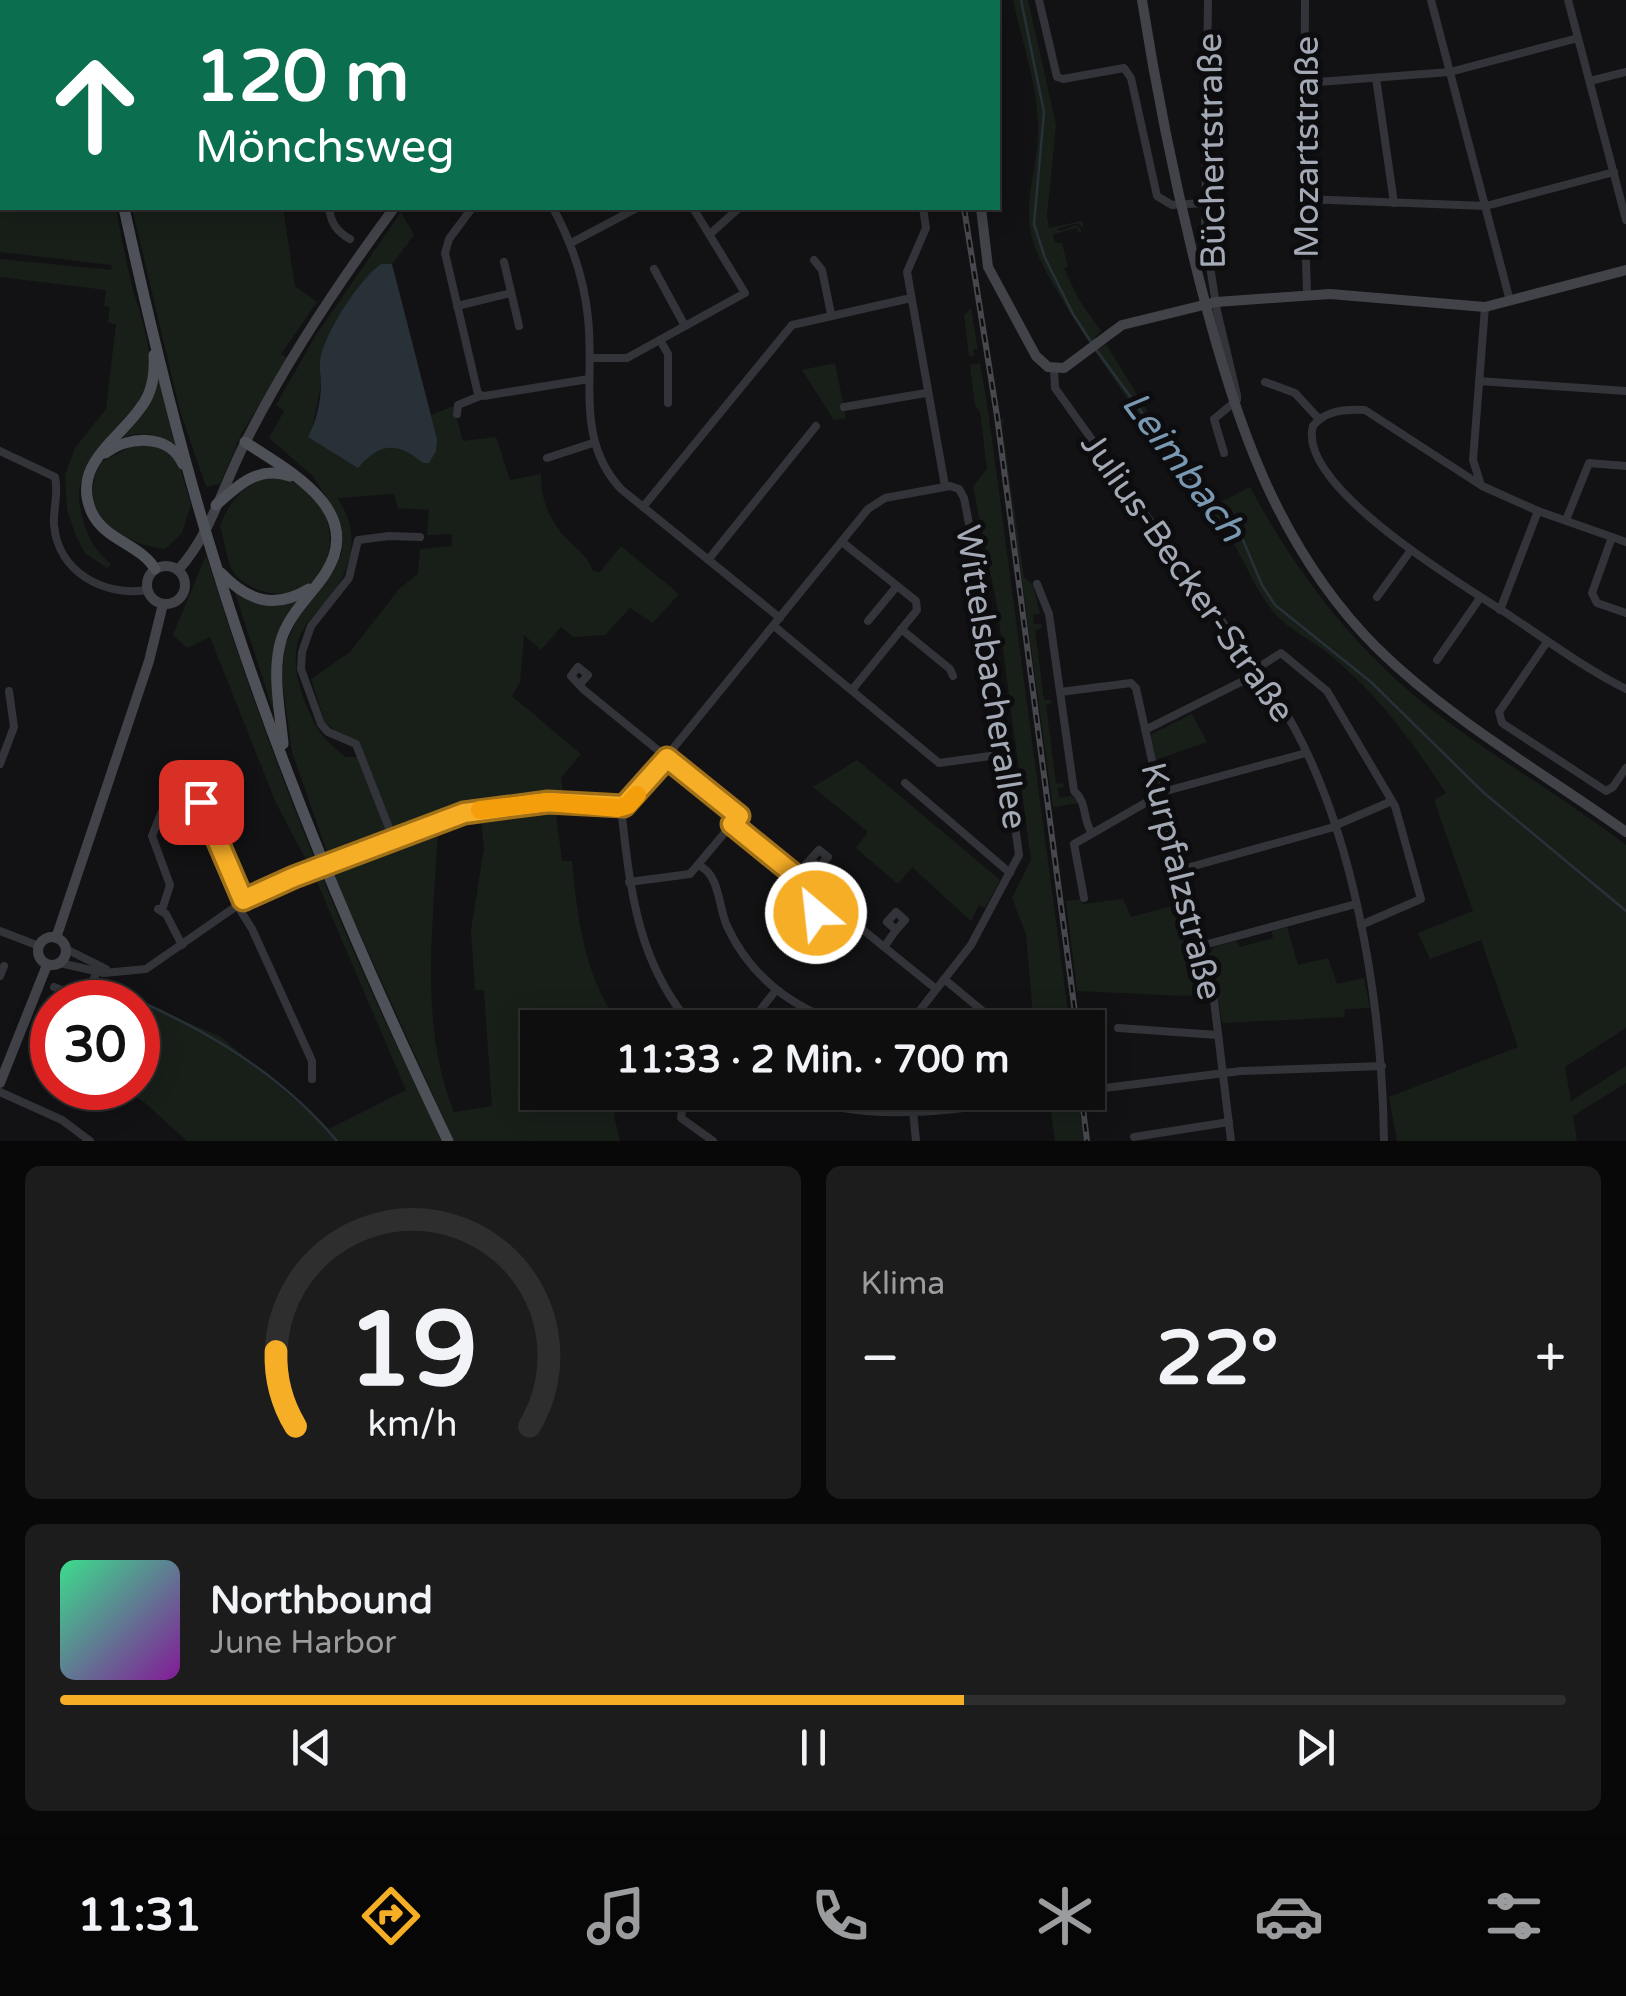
<!DOCTYPE html>
<html lang="de">
<head>
<meta charset="utf-8">
<style>
  body { margin:0; font-family:"Varela Round",sans-serif; background:#1c1c1d; color:#f1f3f6; height:100vh; display:flex; flex-direction:column; font-size:38px; white-space:nowrap }
  * { box-sizing:border-box; margin:0 }
  p { font-size:32px; color:#9b9c9e }
  .icon { flex:none; width:55px; height:55px; fill:none; stroke:currentColor; stroke-width:2; stroke-linecap:round; stroke-linejoin:round }
  .map { position:relative; height:1141px; overflow:hidden }
  .sheet { display:flex; flex-direction:column; gap:25px; padding:25px; background:#080808; flex:1 }
  .sheet>* { flex:none }
  .guide { position:absolute; left:0px; top:0px; width:1000px; height:210px; box-shadow:0 5px 25px #0003,0 0 0 2px #2e2e2f; background:#0b6e4f; color:#fff; overflow:hidden }
  .speed { position:absolute; left:30px; top:980px; display:flex; gap:20px; font-size:50px; font-weight:700; text-align:center }
  .speed>* { display:grid; place-content:center; width:130px; height:130px; border-radius:50%; background:#0e0e0f; box-shadow:0 5px 25px #0003,0 0 0 2px #2e2e2f; line-height:1 }
  .speed .limit { border:15px solid #d22; background:#fff; color:#111 }
  .pin { position:absolute; display:grid; place-items:center; width:85px; height:85px; color:#fff; margin:-42px; border-radius:20px; box-shadow:0 5px 15px #0006 }
  .me { position:absolute; width:110px; margin:-55px; rotate:332deg; stroke-linejoin:round; filter:drop-shadow(0 0 8px #0008) }
  .turn { display:flex; align-items:center; gap:35px; height:210px; padding:0 30px; font-size:45px }
  .turn .icon { width:130px; height:130px; stroke-width:2.5 }
  .turn b { display:block; font-size:70px; line-height:85px }
  .big { font-size:75px; font-weight:700; line-height:1.1 }
  .sheet .card { flex:1; display:flex; flex-direction:column; justify-content:center; gap:15px; min-width:0; padding:0 35px; border-radius:15px; background:#1c1c1d }
  .sheet .dial { align-items:center; gap:0 }
  .dial svg { height:260px; overflow:visible; fill:none; stroke:#2e2e2f; stroke-width:7; stroke-linecap:round; text-anchor:middle }
  .dial text { fill:#f1f3f6; stroke:none }
  .song { display:flex; align-items:center; gap:30px }
  .cover { width:120px; height:120px; border-radius:15px; background:linear-gradient(135deg,hsl(150 70% 55%),hsl(290 70% 35%)) }
  .played { height:10px; border-radius:5px; background:linear-gradient(90deg,#f7ae27 60%,#2e2e2f 60%) }
  .keys { display:flex; justify-content:space-around; direction:ltr }
  .heat { display:flex; justify-content:space-between; align-items:center; font-size:55px; direction:ltr }
  .sheet .tiles { flex:1; display:grid; gap:25px; grid-template-columns:1fr 1fr }
  .card:last-child { grid-column:span 2 }
  .trip { position:absolute; left:520px; top:1010px; width:585px; height:100px; border-radius:0px; background:#0e0e0f; box-shadow:0 5px 25px #0003,0 0 0 2px #2e2e2f; font-weight:700; line-height:100px; text-align:center }
  .tab-bar { display:flex; height:160px; justify-content:space-around; align-items:center; background:#060606; color:#9b9c9e }
  .tab-bar .icon { width:70px; height:70px }
  .tab-bar .selected { color:#f7ae27 }
  .tab-bar b { font-size:45px; color:#f1f3f6 }
  .map>svg:first-child { display:block }
  .green { fill:#181f19; fill-rule:evenodd }
  .water { fill:#283138 }
  .lines { fill:none; stroke-linecap:round; stroke-linejoin:round }
  .stream { stroke:#283138; stroke-width:2.5 }
  .street { stroke:#333439; stroke-width:8 }
  .secondary { stroke:#414349; stroke-width:10 }
  .primary { stroke:#4f5158; stroke-width:11 }
  .rail-casing { stroke:#46484e; stroke-width:6 }
  .rail { stroke:#0d0d0f; stroke-width:2.5; stroke-dasharray:8; stroke-linecap:butt }
  .route-casing { stroke:#a17119; stroke-width:25 }
  .route { stroke:#f7ae27; stroke-width:18 }
  .slow { stroke:#f59e0b; stroke-width:18 }
  .labels { text-anchor:middle; stroke-width:10; stroke-linejoin:round; paint-order:stroke }
  .street-label { font-size:35px; fill:#a3a9b5; stroke:#0d0d0f }
  .water-label { font-size:38px; font-style:italic; fill:#7998b1; stroke:#0d0d0f }
</style>
</head>
<body>
<div class="map">
<svg width="1626" height="1141" viewBox="0 0 1626 1141">
  <rect width="100%" height="100%" fill="#121214"/>
  <g class="green">
    <path d="M0,0l77,2h-75v206h114c5,27 10,55 17,82 7,24 17,51 17,76 -1,60 -84,83 -69,146 5,22 12,37 30,52l-4,4 -22,-15 -9,-17 -9,-27 -2,-34 10,-27 31,-39 10,-85 -8,-1 2,-16 -6,-1 2,-16 -106,-13v-18l111,11 1,-5 -112,-13z"/>
    <path d="M1013,0h15l28,125 -9,91 2,12 33,-7 2,8 -6,-6 -21,6 2,2 18,-6 5,6 -4,1 -1,-4 -24,6 2,9h7l6,24 -4,1 15,32 22,31 -6,6 5,11 6,-4 43,70 70,89 31,-16c49,91 110,170 194,232 59,44 123,81 182,126v183l-61,39 6,34 55,-35v17l-53,33 4,25h-180l-8,-44 129,-50 -37,-107 -51,19 -12,-26 55,-22 -39,-111 12,-7c-33,-50 -68,-99 -115,-137 -17,-15 -41,-25 -56,-42 -27,-32 -36,-75 -66,-104 -47,-64 -95,-127 -137,-194 -15,-26 -34,-53 -41,-82 -7,-33 6,-66 7,-99 2,-44 -16,-92 -25,-135z"/>
    <path d="M132,208h151l12,78 22,16 -36,52 6,4 -45,75 -22,51 -14,3 -26,-76z"/>
    <path d="M401,212l13,23 -22,29h-11l-62,100 2,20 -9,46 60,21 16,-5 24,7 11,10 14,-24 -6,-24 22,-9 10,35 33,-4 14,43 31,-6c0,26 8,47 27,66 11,10 20,17 25,31l7,1 21,-26 58,48 -26,29 -23,-15 -25,27 -32,2 -12,-10 -20,23 -17,-15 -4,47 -8,14 69,58 -20,24 2,14h-10l9,69h10c5,55 13,123 51,166l-85,1v64l83,1 -7,23 6,25h-166l-113,-249 -49,-140 -10,-74 3,-32 13,-28 37,-49 7,-17 1,-15 -8,-25 -22,-36 -44,-38 15,-27 -8,-6 40,-70zM394,494l4,14 31,2 -2,25 25,-1v12l-32,3 -2,25 -19,15 -49,63 -39,27 14,43 28,26 4,9h-12c-9,-9 -21,-17 -27,-28 -14,-24 -28,-61 -20,-88 6,-18 20,-30 32,-44 23,-30 31,-67 7,-99zM447,807l34,9 3,32 -13,82 4,60h9l8,116 -38,6c-36,-88 -20,-192 -16,-285l-89,40 -11,-17z"/>
    <path d="M971,308l18,109 81,610h-36l-8,-93 -14,-36 19,-38 -34,-255 -24,-118 14,-18 -7,-57 -5,-7 -5,-40 10,-2 -2,-14h-5l1,7h-5l-5,-41z"/>
    <path d="M835,363l11,55 -12,2 -32,-50z"/>
    <path d="M158,378l18,68c-19,-15 -37,-15 -59,-7z"/>
    <path d="M1004,418l-2,8 22,151 9,8 7,28 -7,2 1,9h7l1,4 -7,2 9,70h7l1,3 -6,2 10,79 7,-1 1,4 -6,1 1,10 13,-2 8,7 -27,4 -53,-387z"/>
    <path d="M137,444l25,4 16,13 13,43 -9,29 -17,16c-47,-5 -92,-38 -63,-88z"/>
    <path d="M267,477c85,1 81,128 3,116 -12,-2 -24,-8 -34,-17 -9,-11 -12,-37 -16,-51 10,-24 22,-38 47,-48z"/>
    <path d="M206,555c62,201 142,398 237,586h-256l-42,-38 -23,-15h16v-86h-52l8,-20 127,55 108,92 77,-39 -92,-215 -38,-72 -66,-166 -23,11 -14,-13z"/>
    <path d="M234,590l66,12 -19,25 -4,95z"/>
    <path d="M1192,714l15,28 -51,18 -6,-25z"/>
    <path d="M857,760l143,120 -15,28 -6,-3 -8,16 -59,-54 -14,17 -42,-36 12,-16 -55,-45z"/>
    <path d="M1082,899l1,5 40,-5 8,18 56,-15 7,23 -7,3 10,38h8l4,27 -23,3 -109,-5 -11,-90z"/>
    <path d="M1287,927l11,38 30,-7 9,26 27,-6 6,30 -25,1 -1,8 -122,6 -11,-71 3,-5 22,-6 4,6 33,-9 -1,-7z"/>
    <path d="M1077,1096l7,45h-29l-6,-42z"/>
  </g>
  <path class="water" d="M381,264h11l45,175 -1,12 -7,12h-6c-26,-22 -44,-20 -65,5l-50,-31c8,-15 13,-35 13,-53 0,-8 -2,-15 -1,-23 4,-28 39,-81 61,-97z"/>
  <g class="lines">
    <g class="stream">
      <path d="M1021,0l23,112 -10,112 11,34 28,56 18,28"/>
      <path d="M1095,348l106,146 36,32 25,59 13,20 96,77 113,111 142,118"/>
      <path d="M96,983c92,36 177,82 241,158"/>
    </g>
    <g class="street">
      <path d="M370,0l1,2"/>
      <path d="M763,0v2"/>
      <path d="M1039,0l18,77 6,2 61,-11 7,10 26,118 15,9 32,-2"/>
      <path d="M1208,0l-3,234 12,77 20,84v5l-23,19 10,34"/>
      <path d="M1305,0l-1,199 3,94"/>
      <path d="M1431,0l79,301"/>
      <path d="M1568,0l58,220"/>
      <path d="M566,2l4,-2"/>
      <path d="M1376,78l18,125"/>
      <path d="M1590,81l36,-9"/>
      <path d="M1305,83l145,-11 128,-34"/>
      <path d="M1304,199l182,7 128,-34"/>
      <path d="M329,208c2,15 8,24 21,31"/>
      <path d="M472,208l-23,31 -4,14 33,141 6,2 105,-17"/>
      <path d="M553,208c19,35 31,70 35,110 7,60 -13,122 33,171l159,129"/>
      <path d="M923,208l3,20 -19,44 38,214"/>
      <path d="M710,234l29,-26"/>
      <path d="M571,243l66,-35"/>
      <path d="M814,260l8,10 9,44"/>
      <path d="M504,262l15,64"/>
      <path d="M654,269l31,57"/>
      <path d="M457,306l54,-13"/>
      <path d="M660,340l8,14v49"/>
      <path d="M590,358h37l118,-65 -52,-85"/>
      <path d="M1054,369l1,19 221,309c78,119 106,305 108,444"/>
      <path d="M1479,381l147,10"/>
      <path d="M1265,382l30,11 23,25"/>
      <path d="M844,407l82,-14"/>
      <path d="M457,414l1,-9 22,-9"/>
      <path d="M0,451l55,26c4,16 -2,31 -1,48 4,47 50,72 93,65"/>
      <path d="M547,458l46,-15"/>
      <path d="M1480,482l-7,-22 12,-153"/>
      <path d="M643,507l149,-182 119,-27"/>
      <path d="M1566,520l23,-57 37,3"/>
      <path d="M1612,537l-20,56 5,10 29,10"/>
      <path d="M842,542l74,59 1,9 -65,80"/>
      <path d="M1626,542l-88,-31 -56,-25 -117,-76c-18,-1 -40,0 -52,16 -17,59 146,157 190,185 41,27 79,56 123,78"/>
      <path d="M708,560l108,-134"/>
      <path d="M1037,584l12,30 25,177c14,12 8,29 18,42"/>
      <path d="M1377,597l34,-47"/>
      <path d="M1500,610l38,-99"/>
      <path d="M868,621l29,-35"/>
      <path d="M774,626l165,137 66,-9"/>
      <path d="M901,629l49,40 3,7"/>
      <path d="M1547,642l-48,70 3,11 104,68 7,-4 13,-19"/>
      <path d="M1437,660l43,-62"/>
      <path d="M1256,669l25,-16 46,38 68,115 26,93 -60,26"/>
      <path d="M580,684l8,-9 -10,-8 -7,9 13,14 155,126"/>
      <path d="M1060,692l71,-9 5,5 22,100 52,179 21,174"/>
      <path d="M1145,730l114,-57"/>
      <path d="M0,764l14,-37 -5,-36"/>
      <path d="M686,773l6,-2 28,23v6"/>
      <path d="M905,783l105,90"/>
      <path d="M621,807c9,82 16,157 73,221"/>
      <path d="M732,824l91,74"/>
      <path d="M1334,826l58,-25"/>
      <path d="M393,838l-37,-94 -28,-12 -7,-8 -20,-55 1,-17 9,-26 38,-48 9,-38 31,-4 31,1"/>
      <path d="M698,865c22,9 20,41 29,61 26,57 79,93 140,102"/>
      <path d="M1183,869l151,-42"/>
      <path d="M796,875l23,-25 9,7 -9,10 -8,-7"/>
      <path d="M629,882l61,-8 53,-63"/>
      <path d="M827,893l34,27 -12,12 -16,3 -14,-11 -2,-14z"/>
      <path d="M1084,898l-10,-54 92,-53 140,-38"/>
      <path d="M237,905l15,24 60,132v18"/>
      <path d="M158,909l8,5 16,31"/>
      <path d="M162,910l8,-25 -18,-49 18,-45 19,-2 12,13 42,99"/>
      <path d="M857,925l79,64"/>
      <path d="M0,931l39,15"/>
      <path d="M1204,945l152,-41"/>
      <path d="M884,947l12,-17 -9,-8 9,-10 9,8 -9,10"/>
      <path d="M66,949l40,20"/>
      <path d="M60,963l44,10 42,-4 105,-73 213,-83 72,-11 83,5 8,-2 241,-296 17,-11 65,-12 9,3 5,9 22,114 33,243 -48,90 -65,83"/>
      <path d="M0,976l4,-10"/>
      <path d="M944,979l46,38 14,-1 1,12"/>
      <path d="M54,987l31,13 12,-29"/>
      <path d="M746,1028l30,-38"/>
      <path d="M1118,1028l100,7"/>
      <path d="M1088,1090l153,-19 141,-5"/>
      <path d="M0,1092l62,28 28,21"/>
      <path d="M695,1092l-13,19 -1,7 32,23"/>
      <path d="M785,1092c90,38 195,13 289,0"/>
      <path d="M911,1092l5,49"/>
      <path d="M1134,1137l95,-15"/>
    </g>
    <g class="secondary">
      <path d="M1142,0c15,95 34,189 58,283 34,134 76,263 176,364 74,73 166,125 250,185"/>
      <path d="M523,2l1,-2"/>
      <path d="M963,2v-2"/>
      <path d="M981,208l7,59 48,89 12,11 16,1 58,-43 94,-23 114,-8 155,13 141,-37"/>
      <circle cx="166" cy="585" r="19"/>
      <path d="M178,570c33,-35 46,-88 68,-129 42,-83 93,-159 148,-233"/>
      <circle cx="52" cy="951" r="14"/>
      <path d="M56,938l93,-277 14,-57"/>
      <path d="M0,1083l47,-118"/>
    </g>
    <g class="primary">
      <path d="M83,0v2"/>
      <path d="M124,208c26,118 54,236 90,351 61,200 144,394 234,582"/>
      <path d="M154,355c1,18 -2,38 -13,52 -22,33 -71,58 -49,106 14,28 48,31 63,56"/>
      <path d="M245,442c42,28 122,68 80,132 -14,21 -34,38 -43,63 -11,33 -2,73 1,107"/>
      <path d="M105,453c24,-17 64,-20 78,11"/>
      <path d="M216,505c22,-20 43,-40 74,-29"/>
      <path d="M221,573c27,28 53,37 88,16"/>
    </g>
    <g class="rail-casing">
      <g id="rail">
        <path d="M923,0v2"/>
        <path d="M964,208l33,208 80,612"/>
        <path d="M1081,1092l6,49"/>
      </g>
    </g>
    <use href="#rail" class="rail"/>
  </g>
  <g class="lines">
    <g class="route-casing">
      <path id="route" d="M201,802l42,98 51,-23 170,-64 84,-11 76,4 43,-48 72,58 -7,8 91,74 -7,15"/>
    </g>
    <use href="#route" class="route"/>
    <path class="slow" d="M480,810l68,-8 70,6 10,-3 9,-10"/>
  </g>
  <g class="labels">
    <g class="street-label">
      <text transform="translate(1306 147) rotate(-90)" y="12">Mozartstraße</text>
      <text transform="translate(1211 151) rotate(-91)" y="12">Büchertstraße</text>
      <text transform="translate(1188 577) rotate(55)" y="12">Julius-Becker-Straße</text>
      <text transform="translate(992 677) rotate(81)" y="12">Wittelsbacherallee</text>
      <text transform="translate(1182 881) rotate(76)" y="12">Kurpfalzstraße</text>
    </g>
    <g class="water-label">
      <text transform="translate(1184 466) rotate(53)" y="13">Leimbach</text>
    </g>
  </g>
</svg>
<div class="speed"><div class="limit">30</div></div>
<div class="pin" style="left:201px;top:802px;background:#d93025"><svg class="icon" aria-label="arrive" viewBox="0 0 24 24"><path d="M6 21V4h12l-3 4 3 4H6"/></svg></div>
<svg class="me" style="left:816px;top:913px" viewBox="-20 -20 40 40"><circle r="17" fill="#f7ae27" stroke="#fff" stroke-width="3"/><path d="M0-11L8 9 0 5-8 9z" fill="#fff"/></svg>
<div class="trip">11:33 · 2 Min. · 700 m</div>
<div class="guide">
<div class="turn"><svg class="icon" aria-label="ahead" viewBox="0 0 24 24"><path d="M12 20V5M6 11l6-6 6 6"/></svg><div><b>120 m</b>Mönchsweg</div></div>
</div>
</div>
<section class="sheet">
<div class="tiles">
<div class="card dial"><svg viewBox="0 0 100 80">
<path d="M14 69A42 42 0 1 1 86 69"/>
<path d="M14 69A42 42 0 0 1 8 46" stroke="#f7ae27"/>
<text x="50" y="56" font-size="32" font-weight="700">19</text>
<text x="50" y="72" font-size="11">km/h</text>
</svg></div>
<div class="card"><p>Klima</p>
<div class="heat"><a>−</a><b class="big">22°</b><a>+</a></div>
</div>
<div class="card">
<div class="song"><i class="cover"></i><div><b>Northbound</b><p>June Harbor</p></div></div>
<div class="played"></div>
<div class="keys"><svg class="icon" aria-label="previous" viewBox="0 0 24 24"><path d="M18 5L8 12l10 7zM5 5v14"/></svg><svg class="icon" aria-label="pause" viewBox="0 0 24 24"><path d="M8 5v14M16 5v14"/></svg><svg class="icon" aria-label="next" viewBox="0 0 24 24"><path d="M6 5l10 7-10 7zM19 5v14"/></svg></div>
</div>
</div>
</section>
<nav class="tab-bar">
<b>11:31</b>
<svg class="icon selected" aria-label="directions" viewBox="0 0 24 24"><path d="M12 3l9 9-9 9-9-9zM9 14v-3h6M13 9l2 2-2 2"/></svg>
<svg class="icon" aria-label="music" viewBox="0 0 24 24"><path d="M9 18V5l10-2v13"/><circle cx="6" cy="18" r="3"/><circle cx="16" cy="16" r="3"/></svg>
<svg class="icon" aria-label="phone" viewBox="0 0 24 24"><path d="M5 4h4l2 5-3 2q2 4 5 5l2-3 5 2v4C11 20 4 13 5 4z"/></svg>
<svg class="icon" aria-label="climate" viewBox="0 0 24 24"><path d="M12 3v18M4 7l16 10M4 17L20 7"/></svg>
<svg class="icon" aria-label="car" viewBox="0 0 24 24"><path d="M5 17H2v-5l4-1 3-4h7l3 4 3 1v5h-3M9 17h6M6 11h13"/><circle cx="7" cy="17" r="2"/><circle cx="17" cy="17" r="2"/></svg>
<svg class="icon" aria-label="filters" viewBox="0 0 24 24"><path d="M4 7h16M4 17h16"/><circle cx="9" cy="7" r="2"/><circle cx="15" cy="17" r="2"/></svg>
</nav>
</body>
</html>
